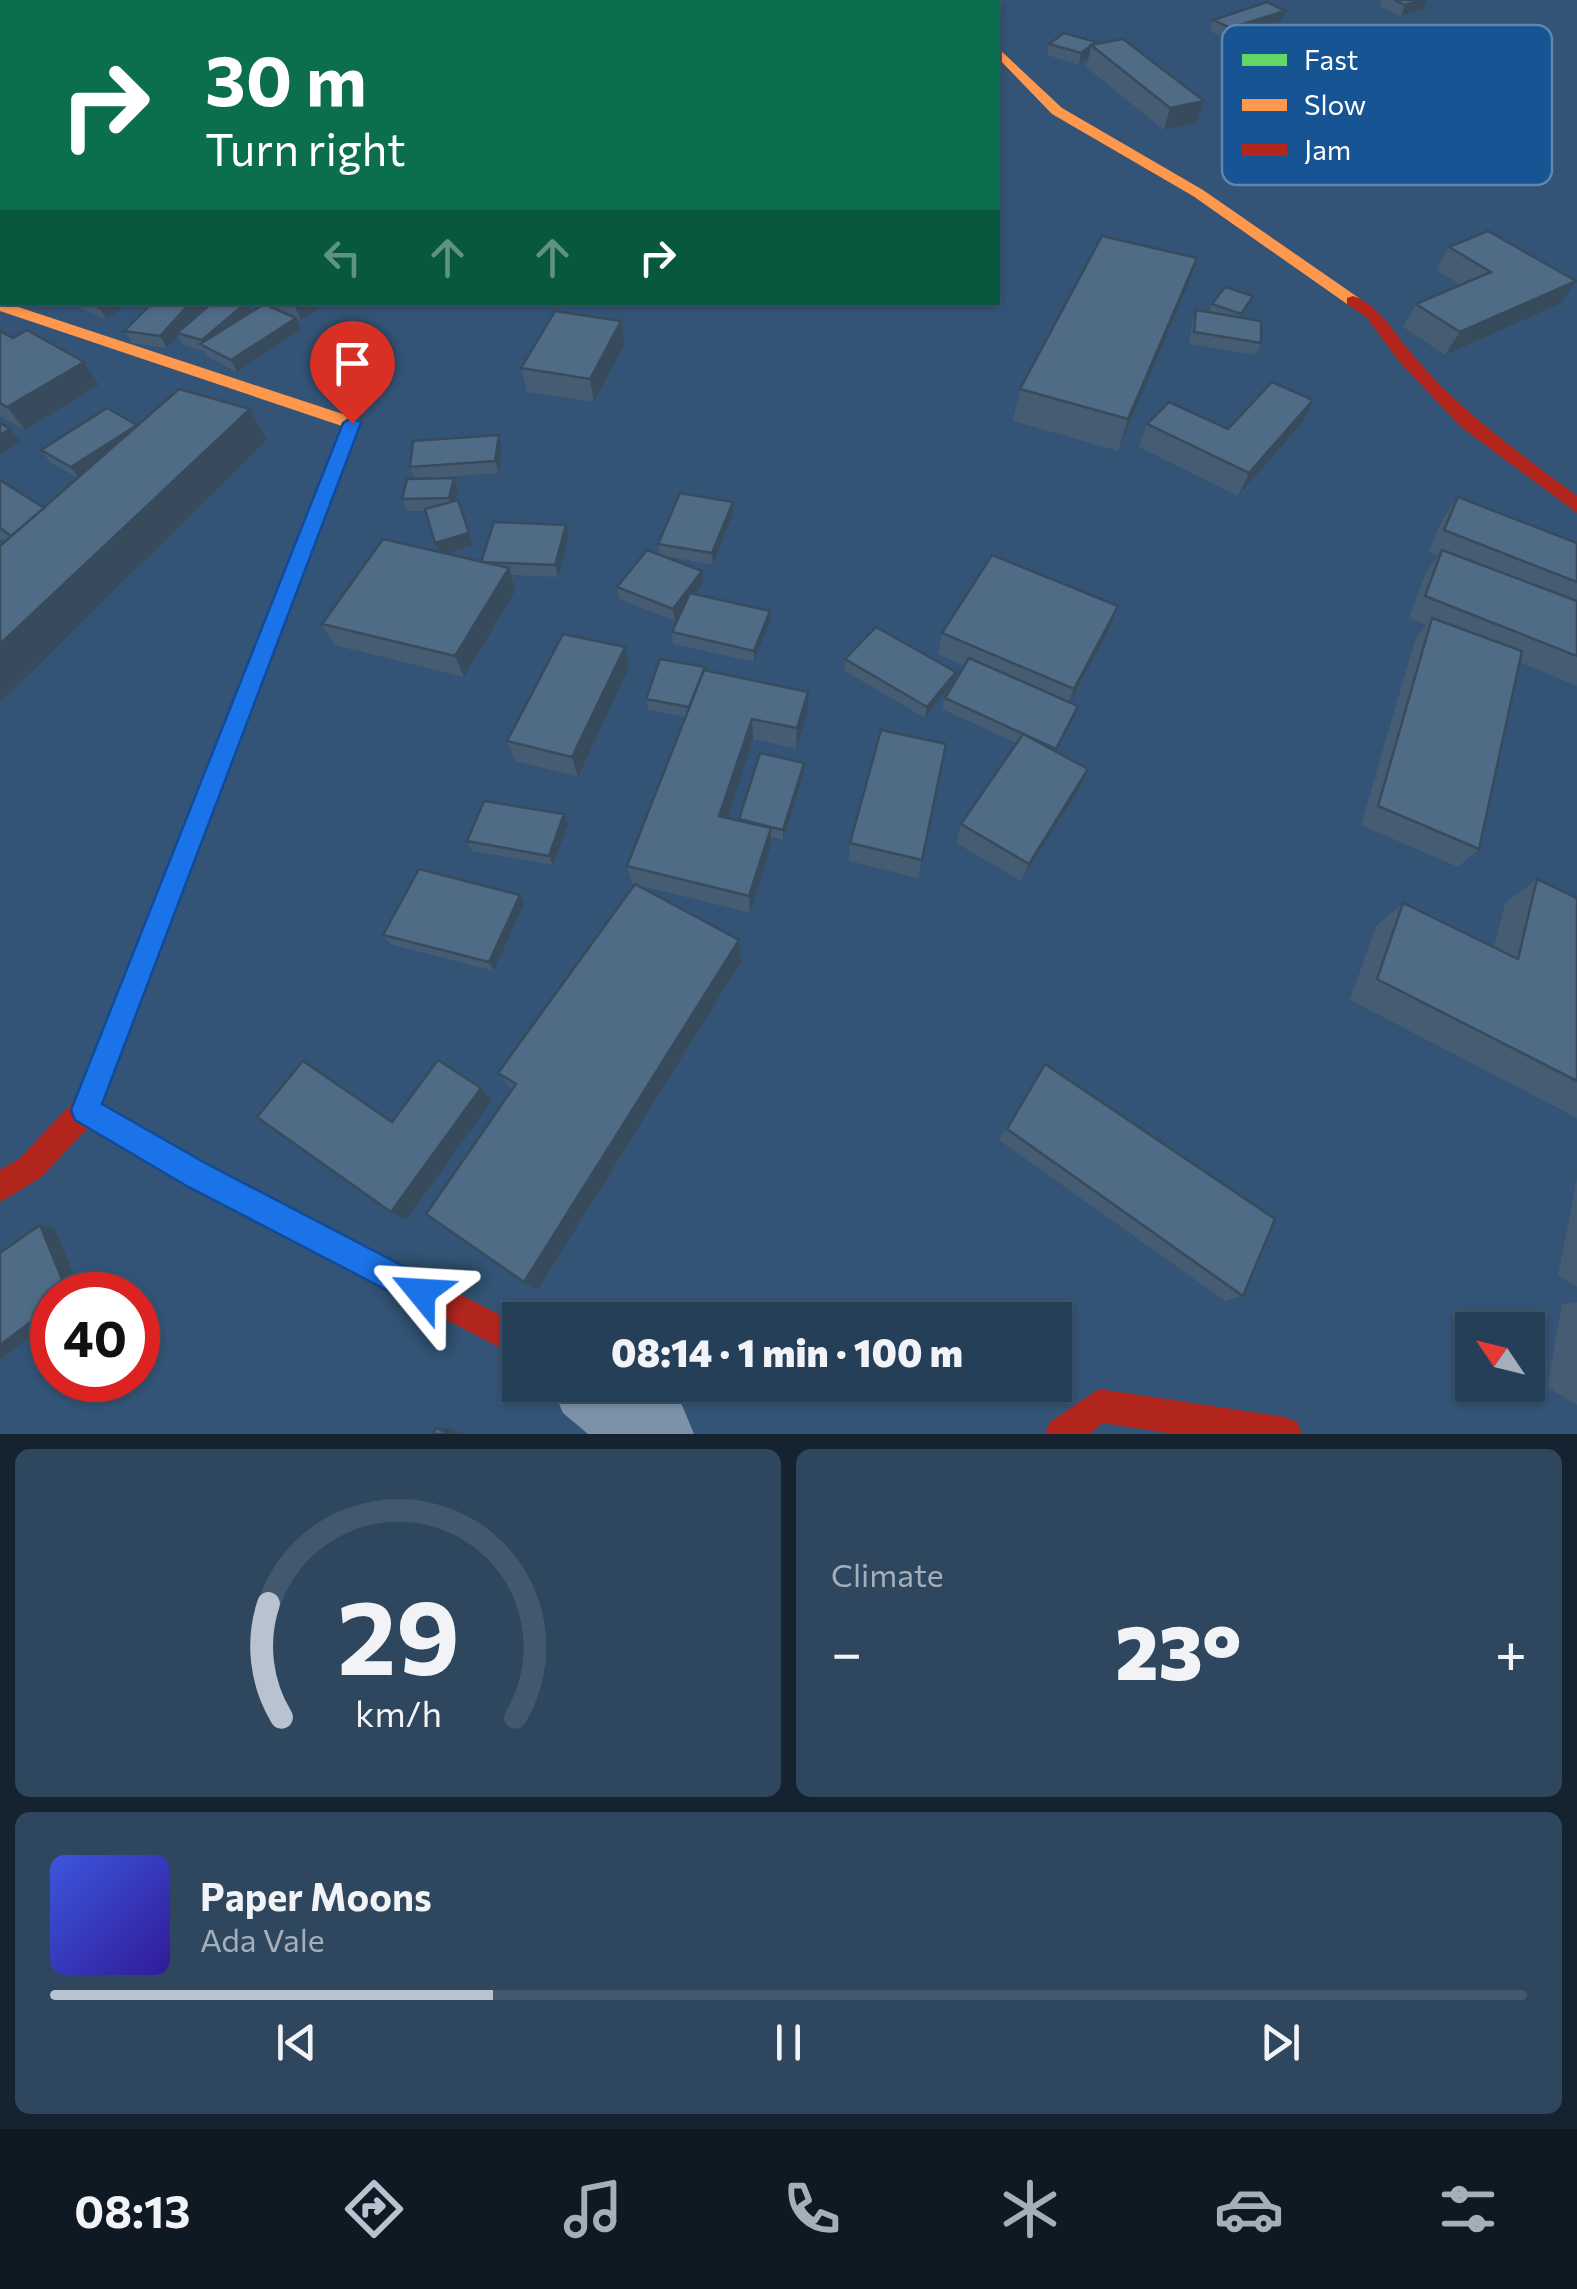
<!DOCTYPE html>
<html lang="en">
<head>
<meta charset="utf-8">
<style>
  body { margin:0; font-family:Commissioner,sans-serif; background:#2e465e; color:#f1f3f6; height:100vh; display:flex; flex-direction:column; font-size:38px; white-space:nowrap }
  * { box-sizing:border-box; margin:0 }
  p { font-size:32px; color:#a4afba }
  .icon { flex:none; width:55px; height:55px; fill:none; stroke:currentColor; stroke-width:2; stroke-linecap:round; stroke-linejoin:round }
  .map { position:relative; height:1434px; overflow:hidden }
  .details { display:flex; flex-direction:column; gap:15px; padding:15px; background:#152330; flex:1 }
  .details>* { flex:none }
  .hud { position:absolute; left:0px; top:0px; width:1000px; height:305px; box-shadow:0 2px 8px #0004,0 0 0 2px #42586e; background:#0b6e4f; color:#fff; overflow:hidden }
  .needle { width:65px; rotate:305deg }
  .buttons { position:absolute; left:1455px; top:1312px; display:grid; gap:20px }
  .buttons a { display:grid; place-items:center; width:90px; height:90px; border-radius:0px; background:#263f58; box-shadow:0 2px 8px #0004,0 0 0 2px #42586e; font-size:50px }
  .speed { position:absolute; left:30px; top:1272px; display:flex; gap:20px; font-size:50px; font-weight:700; text-align:center }
  .speed>* { display:grid; place-content:center; width:130px; height:130px; border-radius:50%; background:#263f58; box-shadow:0 2px 8px #0004,0 0 0 2px #42586e; line-height:1 }
  .speed .limit { border:15px solid #d22; background:#fff; color:#111 }
  .pin { position:absolute; display:grid; place-items:center; width:85px; height:85px; color:#fff; margin:-102px -42px; border-radius:50% 50% 50% 0; rotate:-45deg; box-shadow:0 0 10px #0007 }
  .pin .icon { rotate:45deg }
  .me { position:absolute; width:110px; margin:-55px; rotate:297deg; stroke-linejoin:round; filter:drop-shadow(0 0 8px #0008) }
  .turn { display:flex; align-items:center; gap:35px; height:210px; padding:0 40px; font-size:45px }
  .turn .icon { width:130px; height:130px; stroke-width:2.5 }
  .turn b { display:block; font-size:70px; line-height:85px }
  .lanes { display:flex; align-items:center; height:95px; padding:0 40px; background:#0003; justify-content:center; gap:50px; direction:ltr }
  .lanes .off { opacity:.35 }
  .big { font-size:75px; font-weight:800; line-height:1.1 }
  .details .card { flex:1; display:flex; flex-direction:column; justify-content:center; gap:15px; min-width:0; padding:0 35px; border-radius:15px; background:#2e465e }
  .details .dial { align-items:center; gap:0 }
  .dial svg { height:260px; overflow:visible; fill:none; stroke:#42586e; stroke-width:7; stroke-linecap:round; text-anchor:middle }
  .dial text { fill:#f1f3f6; stroke:none }
  .song { display:flex; align-items:center; gap:30px }
  .cover { width:120px; height:120px; border-radius:15px; background:linear-gradient(135deg,hsl(230 70% 55%),hsl(250 70% 35%)) }
  .played { height:10px; border-radius:5px; background:linear-gradient(90deg,#b8c3cf 30%,#42586e 30%) }
  .keys { display:flex; justify-content:space-around; direction:ltr }
  .heat { display:flex; justify-content:space-between; align-items:center; font-size:55px; direction:ltr }
  .details .tiles { flex:1; display:grid; gap:15px; grid-template-columns:1fr 1fr }
  .card:last-child { grid-column:span 2 }
  .trip { position:absolute; left:502px; top:1302px; width:570px; height:100px; border-radius:0px; background:#263f58; box-shadow:0 2px 8px #0004,0 0 0 2px #42586e; font-weight:800; line-height:100px; text-align:center }
  .menu { display:flex; height:160px; justify-content:space-around; align-items:center; background:#0f1923; color:#a4afba }
  .menu .icon { width:70px; height:70px }
  .menu .selected { color:#b8c3cf }
  .menu b { font-size:45px; color:#f1f3f6 }
  .map>svg:first-child { display:block }
  .lines { fill:none; stroke-linecap:round; stroke-linejoin:round }
  .street { fill:#7b92a9; fill-rule:evenodd }
  .fast { fill:#63d668; fill-rule:evenodd }
  .slow { fill:#ff974d; fill-rule:evenodd }
  .jam { fill:#b3261e; fill-rule:evenodd }
  .wall { fill:#455c72 }
  .shaded-wall { fill:#384b5d }
  .building { fill:#506b85; stroke:#384b5d; stroke-width:2.5 }
  .route { fill:#1a73e8; stroke:#114b97; stroke-width:2.5 }
  .key { fill:#165493; stroke:#5c87b3; stroke-width:2.5 }
  .key-label { font-size:28px; fill:#fff }
</style>
</head>
<body>
<div class="map">
<svg width="1577" height="1434" viewBox="0 0 1577 1434">
  <rect width="100%" height="100%" fill="#335476"/>
  <g class="lines">
    <g class="street">
      <path d="M933,0h29l1,2h-28z"/>
      <path d="M551,1385h105l26,20 12,29h-106l-25,-21z"/>
    </g>
    <path class="fast" d="M296,560l10,7 -207,543 -4,10 -10,4 -10,-4 -4,-10 215,-543z"/>
    <g class="slow">
      <path d="M998,48l64,60 141,82 156,108v6h-12l-154,-108 -141,-82 -54,-56z"/>
      <rect x="0" y="133" width="2" height="8"/>
      <path d="M0,301l358,118 3,4 -58,149h-14l-3,-5 56,-141 -342,-115z"/>
    </g>
    <g class="jam">
      <path d="M1353,296c26,9 38,33 55,53 47,59 109,102 169,147v17l-116,-86 -63,-67 -31,-42 -20,-14v-6z"/>
      <path d="M85,1096l121,69 314,160v33l-334,-173 -98,-57 -48,50 -40,24v-32l20,-12 55,-58z"/>
      <path d="M1099,1389l186,28 12,5 5,12h-128l-71,-11 -14,11h-44l5,-12z"/>
    </g>
  </g>
  <g class="wall">
    <path d="M1382,0h45l-3,9 -23,7 -21,-9z"/>
    <path d="M1213,20l68,2 -54,17 -17,-8z"/>
    <path d="M1049,44l46,1 102,78 -33,7 -78,-63 3,-10 -10,8 -32,-10z"/>
    <path d="M1300,76l86,22 -5,12 -24,9 -62,-31z"/>
    <path d="M1449,247l111,57 -115,51 -42,-28 13,-23 45,-19 -25,-15z"/>
    <path d="M1186,290l-68,161 -105,-30 7,-32z"/>
    <path d="M66,302h66l-26,17z"/>
    <path d="M266,302h63l-28,18z"/>
    <path d="M246,303l4,10 46,5 5,12 -64,42 -30,-16 -3,-5 -21,-6 -5,-9 -11,12 -35,-5 -8,-12 82,-25 -11,12z"/>
    <path d="M1212,304l36,4 -6,10 19,25 -5,12 -67,-11 3,-21 4,-13 13,2z"/>
    <path d="M621,321l4,23 -31,58 -67,-10 -6,-24z"/>
    <path d="M0,331l99,54 -74,45 -25,-14z"/>
    <path d="M250,409l17,31 -267,263v-157l6,-5 -4,-3 -2,2v-60l43,28 35,-30 -28,-16 -9,-12 97,-25z"/>
    <path d="M1302,423l-64,73 -99,-49 8,-23 81,5z"/>
    <path d="M502,447l-3,26 -85,6 -4,-12z"/>
    <path d="M458,490l-3,11 3,-1 16,45 -29,8 36,8 85,-36 3,12 -11,40 -46,-2 4,15 -52,87 -130,-32 -12,-21 116,-72 -12,-41h-19l-5,-12z"/>
    <path d="M1458,497l119,46v143l-58,-24 -40,187 -21,18 -97,-42 54,-185 11,-15 -17,-7 17,-46 12,-16 -10,-4 14,-32z"/>
    <path d="M733,514l-20,51 -53,-10 43,28 -8,11 75,28 -16,40 -81,-18 -1,-12 8,-18 -5,7 -56,-22 -2,-12 43,-32 -2,-11z"/>
    <path d="M1110,628l-40,75 8,3 -22,46 32,17 -8,19 -59,93 -65,-38 5,-19 55,-81 -74,-34 3,-11 19,-32 -26,-12 4,-21z"/>
    <path d="M845,659l111,13 -3,11 -28,35 -80,-47z"/>
    <path d="M705,667v3l103,22v21l-12,36 -43,-10 -26,79 12,2 65,-47 -21,67 -12,-3v9l-21,67 -112,-28 101,55 2,22 -203,328 -26,-200 -14,-17 136,-188 -2,-1 -5,-18 59,-149 -38,-7 -2,-11z"/>
    <path d="M629,668l-51,109 -63,-16 -8,-20z"/>
    <path d="M946,744l-28,134 -69,-17 1,-18z"/>
    <path d="M564,814l4,10 -15,41 -81,-14 -5,-10z"/>
    <path d="M1537,879l40,19v220l-227,-118 26,-74 27,-23 91,44 11,-44z"/>
    <path d="M524,904l-30,67 -104,-27 -7,-9z"/>
    <path d="M1045,1064l198,232 -18,5 -226,-161z"/>
    <path d="M1577,1178v109l-19,-12z"/>
    <path d="M1577,1302v103l-30,-18 15,-83z"/>
  </g>
  <g class="shaded-wall">
    <path d="M1421,0h6l-3,9 -23,7 4,-11z"/>
    <path d="M1285,11l-4,11 -54,17 3,-11z"/>
    <path d="M1091,45l-2,12 -10,8 2,-12z"/>
    <path d="M1386,98l-5,12 -24,9 6,-12z"/>
    <path d="M1204,101l-7,22 -33,7 6,-22z"/>
    <path d="M1197,258l-11,32 -68,161 10,-32z"/>
    <path d="M2,260v31l-2,1v-31z"/>
    <path d="M1576,281l-16,23 -115,51 15,-23z"/>
    <path d="M1253,296l-5,12 -12,18 5,-12z"/>
    <path d="M106,302h26l-26,17 -7,-12z"/>
    <path d="M191,302h14l1,4 -26,28 -3,-1 1,3 -11,12 -7,-12z"/>
    <path d="M293,302h36l-28,18z"/>
    <path d="M246,303l6,12 -46,32 -4,-7z"/>
    <path d="M296,318l5,12 -64,42 -6,-12z"/>
    <path d="M621,321l4,23 -31,58 -4,-23z"/>
    <path d="M84,362l15,23 -74,45 -18,-23z"/>
    <path d="M1313,400l-11,23 -64,73 11,-23z"/>
    <path d="M250,409l17,31 -267,263v-59z"/>
    <path d="M137,425l8,12 -65,42 -9,-12z"/>
    <path d="M10,429l10,12 -20,13v-19z"/>
    <path d="M499,435l3,12 -3,26 -4,-12z"/>
    <path d="M454,478l4,12 -5,20 -4,-12z"/>
    <path d="M733,502v12l-20,51 -1,-12z"/>
    <path d="M566,525l3,12 -11,40 -3,-12z"/>
    <path d="M469,533l5,12 -34,10 -5,-12z"/>
    <path d="M509,568l7,22 -52,87 -9,-21z"/>
    <path d="M702,571l1,12 -28,38 -2,-12z"/>
    <path d="M1118,606l-8,22 -44,82 8,-21z"/>
    <path d="M770,611v11l-16,40v-11z"/>
    <path d="M625,647l4,21 -51,109 -6,-20z"/>
    <path d="M956,672l-3,11 -28,35 2,-11z"/>
    <path d="M808,692v21l-12,36 1,-21z"/>
    <path d="M752,719l1,20 -31,96 -3,-19z"/>
    <path d="M804,763v10l-21,67v-10z"/>
    <path d="M1088,769l-8,19 -59,93 8,-17z"/>
    <path d="M564,814l4,10 -15,41 -4,-9z"/>
    <path d="M771,828v18l-21,67 -1,-17z"/>
    <path d="M520,895l4,9 -30,67 -5,-9z"/>
    <path d="M739,940l2,22 -203,328 -14,-8z"/>
    <path d="M481,1088l11,13 -86,119 -15,-8z"/>
    <path d="M40,1225l15,4 27,66h-15z"/>
    <path d="M52,1306v14l-52,40v-15z"/>
    <path d="M436,1428h14l15,6h-14z"/>
  </g>
  <g class="building">
    <path d="M104,0h40v2h-58z"/>
    <path d="M1394,0h27l-16,5z"/>
    <path d="M1267,2l18,9 -55,17 -17,-8z"/>
    <path d="M1064,33l32,9 -15,11 -32,-9z"/>
    <path d="M1123,39l81,62 -34,7 -79,-63z"/>
    <path d="M2,221v21l-2,-1v-19z"/>
    <path d="M1488,231l88,50 -116,51 -44,-28 75,-32 -42,-25z"/>
    <path d="M1102,236l95,22 -69,161 -108,-30z"/>
    <path d="M0,246l2,1v13l-2,1z"/>
    <path d="M1225,287l28,9 -12,18 -29,-10z"/>
    <path d="M87,302h19l-7,5z"/>
    <path d="M153,302h38l-31,34 -36,-5z"/>
    <path d="M213,302l33,1 -44,37 -25,-7z"/>
    <path d="M264,304l32,14 -65,42 -31,-16z"/>
    <path d="M1196,310l65,11v22l-67,-11z"/>
    <path d="M555,311l66,10 -31,58 -69,-11z"/>
    <path d="M27,330l57,32 -77,45 -7,-4v-72l13,7z"/>
    <path d="M1272,382l41,18 -64,73 -102,-49 22,-22 59,27z"/>
    <path d="M179,389l71,20 -250,235v-98z"/>
    <path d="M107,408l30,17 -66,42 -30,-17z"/>
    <path d="M0,423l10,6 -10,6z"/>
    <path d="M499,435l-4,26 -85,6 3,-26z"/>
    <path d="M454,478l-5,20 -47,1 5,-20z"/>
    <path d="M0,480l44,28 -33,28 -11,-8z"/>
    <path d="M680,493l53,9 -21,51 -54,-9z"/>
    <path d="M1458,497l119,46v39l-133,-52z"/>
    <path d="M458,500l11,33 -34,10 -10,-34z"/>
    <path d="M494,522l72,3 -11,40 -74,-3z"/>
    <path d="M383,539l126,29 -54,88 -133,-32z"/>
    <path d="M647,550l55,21 -29,38 -56,-22z"/>
    <path d="M1442,550l135,51v55l-152,-60z"/>
    <path d="M992,555l126,51 -44,83 -132,-56z"/>
    <path d="M690,593l80,18 -16,40 -82,-19z"/>
    <path d="M1432,618l90,33 -43,198 -101,-43z"/>
    <path d="M876,627l80,45 -29,35 -82,-48z"/>
    <path d="M563,634l62,13 -53,110 -65,-16z"/>
    <path d="M969,658l109,48 -22,43 -111,-51z"/>
    <path d="M660,659l45,8 -16,40 -43,-8z"/>
    <path d="M704,670l104,22 -11,36 -45,-9 -33,97 52,12 -22,68 -122,-30z"/>
    <path d="M881,730l65,14 -24,116 -72,-17z"/>
    <path d="M1023,734l65,35 -59,95 -68,-40z"/>
    <path d="M760,753l44,10 -21,67 -44,-11z"/>
    <path d="M484,801l80,13 -15,42 -82,-15z"/>
    <path d="M419,869l101,26 -31,67 -106,-27z"/>
    <path d="M1537,879l40,19v183l-200,-102 26,-76 115,56z"/>
    <path d="M635,884l104,56 -215,342 -98,-68 90,-130 -18,-11z"/>
    <path d="M438,1060l43,28 -90,124 -134,-95 46,-56 89,61z"/>
    <path d="M1045,1064l230,155 -32,77 -236,-167z"/>
    <path d="M40,1225l28,69 -16,1v11l-52,39v-92z"/>
    <path d="M436,1428l15,6h-18z"/>
  </g>
  <path class="route" d="M352,417l9,6 -259,681 105,60 225,117 5,11 -5,12 -11,4 -236,-123 -110,-65 -4,-10 272,-687z"/>
  <rect x="1222" y="25" width="330" height="160" rx="15" class="key"/>
  <rect x="1242" y="54" width="45" height="12" fill="#63d668"/>
  <rect x="1242" y="99" width="45" height="12" fill="#ff974d"/>
  <rect x="1242" y="144" width="45" height="12" fill="#b3261e"/>
  <g class="key-label">
    <text x="1304" y="70">Fast</text>
    <text x="1304" y="115">Slow</text>
    <text x="1304" y="160">Jam</text>
  </g>
</svg>
<div class="buttons">
<a><svg class="needle" viewBox="-14 -14 28 28"><path d="M0-13l5 13h-10z" fill="#e53935"/><path d="M0 13l5-13h-10z" fill="#a4afba"/></svg></a>
</div>
<div class="speed"><div class="limit">40</div></div>
<div class="pin" style="left:352px;top:423px;background:#d93025"><svg class="icon" aria-label="arrive" viewBox="0 0 24 24"><path d="M6 21V4h12l-3 4 3 4H6"/></svg></div>
<svg class="me" style="left:421px;top:1292px" viewBox="-20 -20 40 40"><path d="M0-17L14 15 0 8-14 15z" fill="#1a73e8" stroke="#fff" stroke-width="4"/></svg>
<div class="trip">08:14 · 1 min · 100 m</div>
<div class="hud">
<div class="turn"><svg class="icon" aria-label="right" viewBox="0 0 24 24"><path d="M7 20v-9h11M14 6l5 5-5 5"/></svg><div><b>30 m</b>Turn right</div></div>
<div class="lanes"><svg class="icon off" aria-label="left" viewBox="0 0 24 24"><path d="M17 20v-9H6M10 6l-5 5 5 5"/></svg><svg class="icon off" aria-label="ahead" viewBox="0 0 24 24"><path d="M12 20V5M6 11l6-6 6 6"/></svg><svg class="icon off" aria-label="ahead" viewBox="0 0 24 24"><path d="M12 20V5M6 11l6-6 6 6"/></svg><svg class="icon" aria-label="right" viewBox="0 0 24 24"><path d="M7 20v-9h11M14 6l5 5-5 5"/></svg></div>
</div>
</div>
<section class="details">
<div class="tiles">
<div class="card dial"><svg viewBox="0 0 100 80">
<path d="M14 69A42 42 0 1 1 86 69"/>
<path d="M14 69A42 42 0 0 1 10 34" stroke="#b8c3cf"/>
<text x="50" y="56" font-size="32" font-weight="700">29</text>
<text x="50" y="72" font-size="11">km/h</text>
</svg></div>
<div class="card"><p>Climate</p>
<div class="heat"><a>−</a><b class="big">23°</b><a>+</a></div>
</div>
<div class="card">
<div class="song"><i class="cover"></i><div><b>Paper Moons</b><p>Ada Vale</p></div></div>
<div class="played"></div>
<div class="keys"><svg class="icon" aria-label="previous" viewBox="0 0 24 24"><path d="M18 5L8 12l10 7zM5 5v14"/></svg><svg class="icon" aria-label="pause" viewBox="0 0 24 24"><path d="M8 5v14M16 5v14"/></svg><svg class="icon" aria-label="next" viewBox="0 0 24 24"><path d="M6 5l10 7-10 7zM19 5v14"/></svg></div>
</div>
</div>
</section>
<nav class="menu">
<b>08:13</b>
<svg class="icon selected" aria-label="directions" viewBox="0 0 24 24"><path d="M12 3l9 9-9 9-9-9zM9 14v-3h6M13 9l2 2-2 2"/></svg>
<svg class="icon" aria-label="music" viewBox="0 0 24 24"><path d="M9 18V5l10-2v13"/><circle cx="6" cy="18" r="3"/><circle cx="16" cy="16" r="3"/></svg>
<svg class="icon" aria-label="phone" viewBox="0 0 24 24"><path d="M5 4h4l2 5-3 2q2 4 5 5l2-3 5 2v4C11 20 4 13 5 4z"/></svg>
<svg class="icon" aria-label="climate" viewBox="0 0 24 24"><path d="M12 3v18M4 7l16 10M4 17L20 7"/></svg>
<svg class="icon" aria-label="car" viewBox="0 0 24 24"><path d="M5 17H2v-5l4-1 3-4h7l3 4 3 1v5h-3M9 17h6M6 11h13"/><circle cx="7" cy="17" r="2"/><circle cx="17" cy="17" r="2"/></svg>
<svg class="icon" aria-label="filters" viewBox="0 0 24 24"><path d="M4 7h16M4 17h16"/><circle cx="9" cy="7" r="2"/><circle cx="15" cy="17" r="2"/></svg>
</nav>
</body>
</html>
